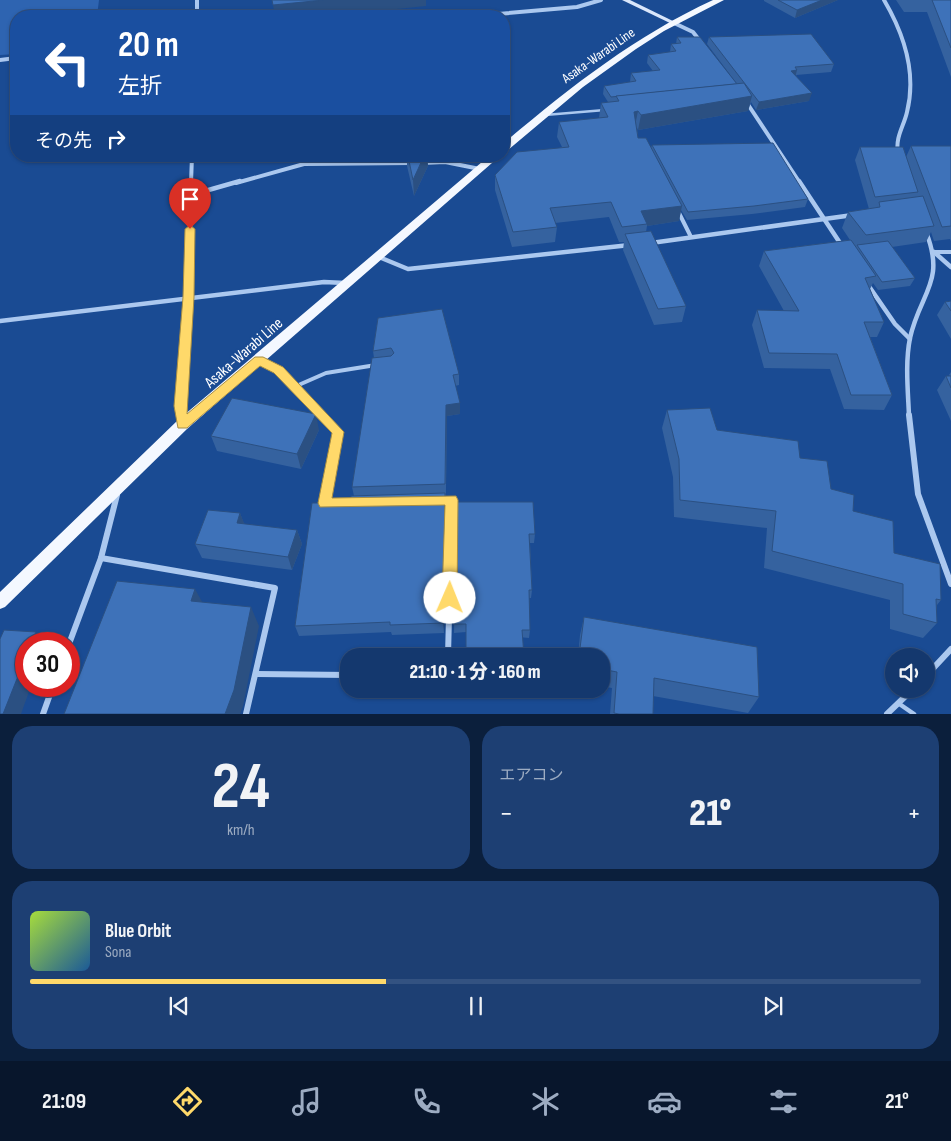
<!DOCTYPE html>
<html lang="ja">
<head>
<meta charset="utf-8">
<style>
  body { margin:0; font-family:"Sofia Sans Condensed","Noto Sans JP",sans-serif; background:#1d3f73; color:#f1f3f6; height:100vh; display:flex; flex-direction:column; font-size:19px; white-space:nowrap }
  * { box-sizing:border-box; margin:0 }
  p { font-size:16px; color:#9dacc2 }
  .icon { flex:none; width:28px; height:28px; fill:none; stroke:currentColor; stroke-width:2; stroke-linecap:round; stroke-linejoin:round }
  .map { position:relative; height:714px; overflow:hidden }
  .panel { display:flex; flex-direction:column; gap:12px; padding:12px; background:#0b1f3c; flex:1 }
  .panel>* { flex:none }
  .banner { position:absolute; left:10px; top:10px; width:500px; height:152px; border-radius:20px; box-shadow:0 1px 4px #0004,0 0 0 1px #335281; background:#1a4fa0; color:#fff; overflow:hidden }
  .tools { position:absolute; left:885px; top:648px; display:grid; gap:10px }
  .tools a { display:grid; place-items:center; width:50px; height:50px; border-radius:50%; background:#14386e; box-shadow:0 1px 4px #0004,0 0 0 1px #335281; font-size:25px }
  .speed { position:absolute; left:15px; top:632px; display:flex; gap:10px; font-size:25px; font-weight:700; text-align:center }
  .speed>* { display:grid; place-content:center; width:65px; height:65px; border-radius:50%; background:#14386e; box-shadow:0 1px 4px #0004,0 0 0 1px #335281; line-height:1 }
  .speed .limit { border:8px solid #d22; background:#fff; color:#111 }
  .pin { position:absolute; display:grid; place-items:center; width:42px; height:42px; color:#fff; margin:-51px -21px; border-radius:50% 50% 50% 0; rotate:-45deg; box-shadow:0 0 5px #0007 }
  .pin .icon { rotate:45deg }
  .me { position:absolute; width:55px; margin:-28px; rotate:1deg; stroke-linejoin:round; filter:drop-shadow(0 0 4px #0008) }
  .turn { display:flex; align-items:center; gap:18px; height:105px; padding:0 25px; font-size:22px }
  .turn .icon { width:65px; height:65px; stroke-width:2.5 }
  .turn b { display:block; font-size:35px; line-height:42px }
  .then { display:flex; align-items:center; height:48px; padding:0 25px; background:#0003; gap:10px; font-size:19px }
  .big { font-size:38px; font-weight:800; line-height:1.1 }
  .panel .card { flex:1; display:flex; flex-direction:column; justify-content:center; gap:8px; min-width:0; padding:0 18px; border-radius:20px; background:#1d3f73 }
  .panel .dial { align-items:center; gap:0 }
  .dial b { font-size:65px; line-height:1 }
  .song { display:flex; align-items:center; gap:15px }
  .cover { width:60px; height:60px; border-radius:8px; background:linear-gradient(135deg,hsl(80 70% 55%),hsl(210 70% 35%)) }
  .played { height:5px; border-radius:2px; background:linear-gradient(90deg,#ffd96a 40%,#335281 40%) }
  .keys { display:flex; justify-content:space-around; direction:ltr }
  .heat { display:flex; justify-content:space-between; align-items:center; font-size:28px; direction:ltr }
  .panel .tiles { flex:1; display:grid; gap:12px; grid-template-columns:1fr 1fr }
  .card:last-child { grid-column:span 2 }
  .trip { position:absolute; left:340px; top:648px; width:270px; height:50px; border-radius:20px; background:#14386e; box-shadow:0 1px 4px #0004,0 0 0 1px #335281; font-weight:800; line-height:50px; text-align:center }
  .tabs { display:flex; height:80px; justify-content:space-around; align-items:center; background:#08162c; color:#9dacc2 }
  .tabs .icon { width:35px; height:35px }
  .tabs .current { color:#ffd96a }
  .tabs b { font-size:22px; color:#f1f3f6 }
  .map>svg:first-child { display:block }
  .green { fill:#2e64b1 }
  .lines { fill:none; stroke-linecap:round; stroke-linejoin:round }
  .lane-far2 { stroke:#abc8ef; stroke-width:2.5 }
  .lane-far1 { stroke:#abc8ef; stroke-width:4 }
  .lane { stroke:#abc8ef; stroke-width:4.5 }
  .street-far2 { stroke:#abc8ef; stroke-width:4 }
  .street-far1 { stroke:#abc8ef; stroke-width:4.5 }
  .street { stroke:#abc8ef; stroke-width:6 }
  .secondary { fill:#d9e6fb; fill-rule:evenodd }
  .primary { fill:#f4f8ff; fill-rule:evenodd }
  .wall { fill:#35629f }
  .shaded-wall { fill:#2b5082 }
  .building { fill:#3e72b9; stroke:#2b5082 }
  .route { fill:#ffd96a; stroke:#a68d45 }
  .labels { text-anchor:middle; stroke-width:4; stroke-linejoin:round; paint-order:stroke }
  .far-street-label { font-size:14px; fill:#fff; stroke:#1a4b93 }
  .street-label { font-size:16px; fill:#fff; stroke:#1a4b93 }
</style>
</head>
<body>
<div class="map">
<svg width="951" height="714" viewBox="0 0 951 714">
  <rect width="100%" height="100%" fill="#1a4b93"/>
  <path class="green" d="M0,0h99l-2,16h-81v38l-16,1z"/>
  <g class="lines">
    <path class="lane-far2" d="M545,115l60,-5"/>
    <g class="lane-far1">
      <path d="M678,211l13,26"/>
      <path d="M934,252h17"/>
      <path d="M294,387l32,-14 50,-8"/>
    </g>
    <path class="lane" d="M898,703l16,11"/>
    <g class="street-far2">
      <path d="M197,0v16"/>
      <path d="M884,0c20,34 33,72 23,112 -3,14 -12,25 -9,41"/>
      <path d="M475,16l102,-9 24,-7"/>
      <path d="M674,23l19,9 7,9"/>
      <path d="M0,60l16,-2"/>
      <path d="M747,103l53,80"/>
      <path d="M423,163l22,-1 35,7"/>
      <path d="M191,183l1,-27"/>
      <path d="M236,183l68,-19 108,-1"/>
    </g>
    <g class="street-far1">
      <path d="M799,181l43,65"/>
      <path d="M191,195l49,-14"/>
      <path d="M651,243l202,-28"/>
      <path d="M934,252l17,15"/>
      <path d="M379,257l29,12 222,-24"/>
      <path d="M866,282l29,42 15,15"/>
      <path d="M0,321l324,-39 21,1"/>
      <path d="M259,360l19,10 44,46"/>
      <path d="M181,416l-1,-10 9,-109 2,-116"/>
      <path d="M909,416c-1,-25 -4,-53 1,-78 10,-45 36,-56 16,-106"/>
    </g>
    <g class="street">
      <path d="M181,415l1,7"/>
      <path d="M321,415l17,17 -14,71 32,-1"/>
      <path d="M909,415l9,79 33,90"/>
      <path d="M439,500l13,-1 -4,157"/>
      <path d="M101,558l174,30 -29,126"/>
      <path d="M69,644l32,-86 16,-63"/>
      <path d="M257,674l92,1"/>
      <path d="M926,676l25,-27"/>
      <path d="M43,714l10,-28"/>
      <path d="M887,714l26,-25"/>
    </g>
    <path class="secondary" d="M622,0h8l47,23 -5,1z"/>
    <g class="primary">
      <path d="M713,0h11l-60,31 -28,18 -53,38 -75,63 -4,1v-8c65,-55 131,-107 209,-143z"/>
      <path d="M489,156h11l-313,273 -182,178 -5,2v-17l177,-171z"/>
    </g>
  </g>
  <g class="wall">
    <path d="M764,0h74l-43,18 -31,-17z"/>
    <path d="M896,0h55v77l-24,-65h-23z"/>
    <path d="M677,37l60,47 -30,-40 2,-7 125,27 -3,8 -35,3 13,26 -53,9 -5,-8 -3,9 -110,19 -1,-2 1,10 13,10 1,-3 156,54 -3,8 -53,7 -65,6 -6,-10 -2,11 -32,5 -1,6 40,74 -4,16 -28,3 -31,-75 1,-8h-5l-10,-25 -54,6 2,4 -2,15 -43,5 -17,-57v-15l67,-28 -5,-10 2,-15 40,-4 2,-15 7,-1 -5,-8 1,-8 26,-4 1,-9 22,-2 -6,-8 1,-8 22,-3 1,-8h5z"/>
    <path d="M911,146h40v95l-1,-2 -16,2 -3,-9 -5,10 -34,5 23,31 -5,8 -32,4 -5,-7 -3,6 14,33 -7,15h-7l22,58 -8,15 -40,-1 -14,-40 -66,-1 -12,-43 5,-15 27,1 -25,-45 5,-15 86,-11 -8,-12 6,-16 21,-3 -14,-49 5,-13 46,10z"/>
    <path d="M292,156h44l-43,5z"/>
    <path d="M405,156h27l-1,2h-4l1,8 -14,30 -7,-30v-7h-2z"/>
    <path d="M951,301v38l-14,-24 8,-13z"/>
    <path d="M378,318l81,56v11l-4,1 5,17v11l-13,2 -3,217 -52,2 -1,-3 -92,4 -4,-10 55,-123 4,-7 -2,-9 22,-129 -1,-7z"/>
    <path d="M951,372v49l-14,-31 9,-14h4l-1,-1z"/>
    <path d="M667,410l50,20 83,28 94,95 47,47 -4,5v18l-14,15 -33,-9v-29l-126,-32 3,-40 -93,-11 -1,-40 -11,-49z"/>
    <path d="M319,430l-18,39 -84,-18 -6,-15z"/>
    <path d="M456,502l79,32 -1,9h-4l2,47 -1,8h-2l1,32 -1,8 -63,-6 -12,1z"/>
    <path d="M240,513l4,11 53,6 5,14 -10,26 -90,-12 -7,-14z"/>
    <path d="M584,617l175,80 -11,16 -95,-17v18h-43l2,-26 -11,-2v-30h-23l2,-21z"/>
  </g>
  <g class="shaded-wall">
    <path d="M324,0h102v6l-97,10h-54l-2,-11z"/>
    <path d="M822,0h16l-43,18 2,-8z"/>
    <path d="M797,70l-2,8 -4,-7z"/>
    <path d="M812,93l-3,8 -53,9 3,-8z"/>
    <path d="M752,96l-4,15 -110,19 3,-15z"/>
    <path d="M638,111l-3,15 -1,-14z"/>
    <path d="M424,156h3l1,10 -14,30 -1,-16z"/>
    <path d="M682,206l-3,15 -32,5v-2l-6,-13z"/>
    <path d="M460,403v11l-13,2 -1,78v-89z"/>
    <path d="M316,414l3,16 -18,39 -4,-15z"/>
    <path d="M445,493l1,11 -2,129 -1,-10z"/>
    <path d="M240,513l6,15 -9,-5z"/>
    <path d="M297,530l5,14 -10,26 -4,-13z"/>
    <path d="M195,589l10,18 -14,-6z"/>
    <path d="M251,607l8,19 -16,80 -3,8h-15z"/>
    <path d="M36,632l10,12h-15z"/>
    <path d="M26,656v30h5l-10,28h-18z"/>
  </g>
  <g class="building">
    <path d="M272,0h52l-51,5z"/>
    <path d="M778,0h44l-25,10z"/>
    <path d="M932,0h19v48z"/>
    <path d="M811,34l23,30 -39,3 2,3 -6,1 21,22 -53,9 -50,-65z"/>
    <path d="M677,37h23l37,47 -126,13 -7,-11 32,-5 -5,-8 29,-3 -12,-15 28,-4 -5,-7 10,-1z"/>
    <path d="M744,83l8,13 -111,19 -3,-4 -4,1 4,26h8l36,68 -41,5 6,13 -25,3 -11,-25 -61,6 7,19 -44,5 -18,-57 22,-23 52,-5 -10,-25 49,-5 -7,-14 18,-2 -3,-5z"/>
    <path d="M773,143l35,56 -54,7 -66,6 -36,-67z"/>
    <path d="M911,146h40v80l-9,1z"/>
    <path d="M860,147h43l15,45 -43,5z"/>
    <path d="M408,156h16l-11,24z"/>
    <path d="M923,196l11,30 -68,9 -18,-23 32,-5 -1,-5z"/>
    <path d="M651,231l35,75 -28,3 -33,-75z"/>
    <path d="M851,240l25,36 -11,2 19,44h-20l28,73h-41l-14,-41 -68,-1 -12,-43 42,1 -35,-60z"/>
    <path d="M888,241l27,37 -33,4 -25,-37z"/>
    <path d="M951,301v10l-6,-9z"/>
    <path d="M442,309l17,65 -6,1 7,28 -14,2 -1,79 -93,3 20,-129 19,-2 3,-3 -3,-5 -18,3 5,-33z"/>
    <path d="M946,376h5v12z"/>
    <path d="M232,398l84,16 -19,40 -86,-18z"/>
    <path d="M710,408l7,22 81,11 2,17 27,3 4,28 23,6 -1,16 40,10 1,32 46,11 1,36 -5,-1 1,24 -34,-9v-30l-131,-33 4,-40 -96,-11 -1,-41 -12,-49z"/>
    <path d="M445,493l-2,130 -53,2v-3l-95,4 17,-123h38l1,-7z"/>
    <path d="M456,502h77l2,32h-6l3,56h-3l1,40h-8l2,26h-58v-32h-13z"/>
    <path d="M208,510l32,3 -3,10 60,7 -9,27 -93,-13z"/>
    <path d="M117,581l78,8 -4,12 60,6 -17,83 -9,24h-161z"/>
    <path d="M584,617l173,30 2,50 -105,-19 -1,36h-34l-5,-1 3,-41 -16,-3v-13h-22z"/>
    <path d="M4,630l32,2 -5,12h-5v12l-23,58h-3v-75z"/>
  </g>
  <path class="route" d="M190,225l5,4 -1,68 -7,117 68,-57h8l20,10 61,65 -12,66 124,-2 2,4 -1,98 -3,4 -4,2 -5,-2 -3,-4 3,-93 -125,2 -2,-4 14,-70 -58,-60 -14,-7 -73,62h-9l-4,-22 9,-109 2,-68z"/>
  <g class="labels">
    <g class="far-street-label">
      <text transform="translate(598 55) rotate(-35)" y="5">Asaka-Warabi Line</text>
    </g>
    <g class="street-label">
      <text transform="translate(243 352) rotate(-41)" y="6">Asaka-Warabi Line</text>
    </g>
  </g>
</svg>
<div class="tools">
<a><svg class="icon" aria-label="sound" viewBox="0 0 24 24"><path d="M4 9h4l5-4v14l-5-4H4zM17 9q2 3 0 6"/></svg></a>
</div>
<div class="speed"><div class="limit">30</div></div>
<div class="pin" style="left:190px;top:229px;background:#d93025"><svg class="icon" aria-label="arrive" viewBox="0 0 24 24"><path d="M6 21V4h12l-3 4 3 4H6"/></svg></div>
<svg class="me" style="left:450px;top:598px" viewBox="-20 -20 40 40"><circle r="19" fill="#fff"/><path d="M0-13L10 11 0 6-10 11z" fill="#ffd96a"/></svg>
<div class="trip">21:10 · 1 分 · 160 m</div>
<div class="banner">
<div class="turn"><svg class="icon" aria-label="left" viewBox="0 0 24 24"><path d="M17 20v-9H6M10 6l-5 5 5 5"/></svg><div><b>20 m</b>左折</div></div>
<div class="then">その先<svg class="icon" aria-label="right" viewBox="0 0 24 24"><path d="M7 20v-9h11M14 6l5 5-5 5"/></svg></div>
</div>
</div>
<section class="panel">
<div class="tiles">
<div class="card dial"><b>24</b><p>km/h</p></div>
<div class="card"><p>エアコン</p>
<div class="heat"><a>−</a><b class="big">21°</b><a>+</a></div>
</div>
<div class="card">
<div class="song"><i class="cover"></i><div><b>Blue Orbit</b><p>Sona</p></div></div>
<div class="played"></div>
<div class="keys"><svg class="icon" aria-label="previous" viewBox="0 0 24 24"><path d="M18 5L8 12l10 7zM5 5v14"/></svg><svg class="icon" aria-label="pause" viewBox="0 0 24 24"><path d="M8 5v14M16 5v14"/></svg><svg class="icon" aria-label="next" viewBox="0 0 24 24"><path d="M6 5l10 7-10 7zM19 5v14"/></svg></div>
</div>
</div>
</section>
<nav class="tabs">
<b>21:09</b>
<svg class="icon current" aria-label="directions" viewBox="0 0 24 24"><path d="M12 3l9 9-9 9-9-9zM9 14v-3h6M13 9l2 2-2 2"/></svg>
<svg class="icon" aria-label="music" viewBox="0 0 24 24"><path d="M9 18V5l10-2v13"/><circle cx="6" cy="18" r="3"/><circle cx="16" cy="16" r="3"/></svg>
<svg class="icon" aria-label="phone" viewBox="0 0 24 24"><path d="M5 4h4l2 5-3 2q2 4 5 5l2-3 5 2v4C11 20 4 13 5 4z"/></svg>
<svg class="icon" aria-label="climate" viewBox="0 0 24 24"><path d="M12 3v18M4 7l16 10M4 17L20 7"/></svg>
<svg class="icon" aria-label="car" viewBox="0 0 24 24"><path d="M5 17H2v-5l4-1 3-4h7l3 4 3 1v5h-3M9 17h6M6 11h13"/><circle cx="7" cy="17" r="2"/><circle cx="17" cy="17" r="2"/></svg>
<svg class="icon" aria-label="filters" viewBox="0 0 24 24"><path d="M4 7h16M4 17h16"/><circle cx="9" cy="7" r="2"/><circle cx="15" cy="17" r="2"/></svg>
<b>21°</b>
</nav>
</body>
</html>
